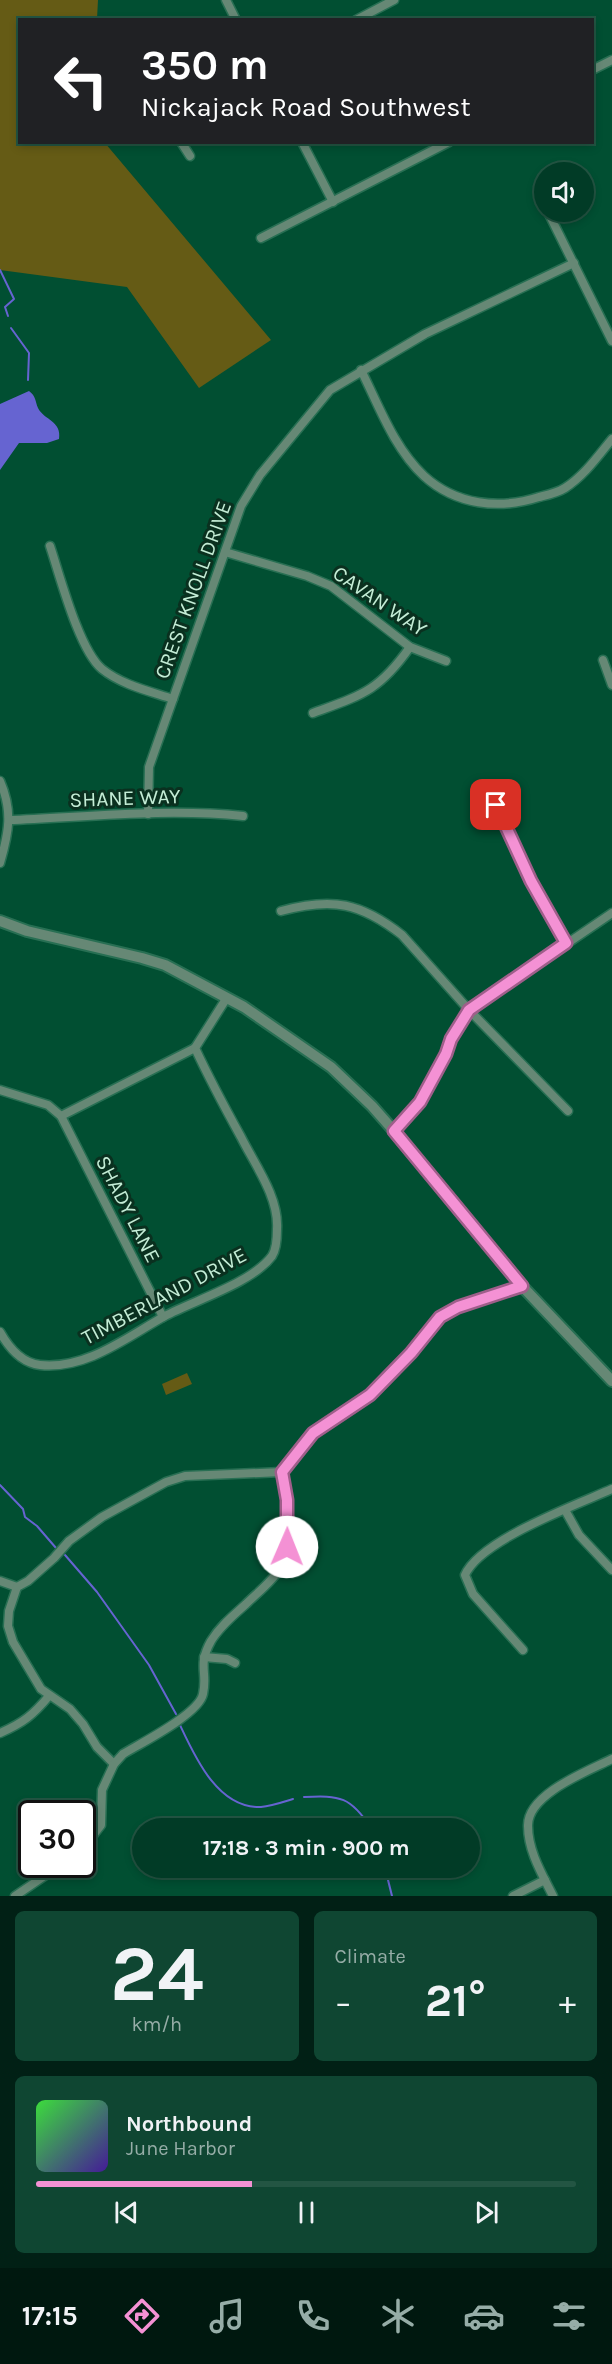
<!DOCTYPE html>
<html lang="en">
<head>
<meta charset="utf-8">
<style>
  body { margin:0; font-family:Karla,sans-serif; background:#0f4632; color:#f1f3f6; height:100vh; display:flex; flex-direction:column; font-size:22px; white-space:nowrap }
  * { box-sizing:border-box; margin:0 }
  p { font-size:20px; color:#96ada7 }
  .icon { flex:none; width:33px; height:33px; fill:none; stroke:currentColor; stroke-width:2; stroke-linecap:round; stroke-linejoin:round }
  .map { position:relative; height:1896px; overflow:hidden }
  .drawer { display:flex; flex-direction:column; gap:15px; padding:15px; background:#012015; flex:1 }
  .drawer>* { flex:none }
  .hud { position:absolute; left:18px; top:18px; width:576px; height:126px; border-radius:0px; box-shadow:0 3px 9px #0003,0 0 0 2px #235543; background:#202124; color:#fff; overflow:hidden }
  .buttons { position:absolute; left:534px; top:162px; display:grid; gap:12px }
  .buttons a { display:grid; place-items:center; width:60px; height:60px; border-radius:50%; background:#013b26; box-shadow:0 3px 9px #0003,0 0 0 2px #235543; font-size:30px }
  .speed { position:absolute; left:18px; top:1800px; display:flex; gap:12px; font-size:30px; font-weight:700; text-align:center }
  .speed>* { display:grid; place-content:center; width:78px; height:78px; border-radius:50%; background:#013b26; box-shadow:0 3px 9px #0003,0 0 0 2px #235543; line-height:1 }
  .speed .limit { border:3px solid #111; border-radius:9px; background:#fff; color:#111 }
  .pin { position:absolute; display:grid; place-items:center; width:51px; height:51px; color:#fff; margin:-26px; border-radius:12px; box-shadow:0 3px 9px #0006 }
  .me { position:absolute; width:66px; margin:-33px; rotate:1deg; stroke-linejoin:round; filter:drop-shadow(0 0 4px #0008) }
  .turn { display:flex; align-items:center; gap:21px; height:126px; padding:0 24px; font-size:27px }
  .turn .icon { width:78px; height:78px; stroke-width:2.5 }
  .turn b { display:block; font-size:42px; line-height:51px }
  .big { font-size:45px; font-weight:700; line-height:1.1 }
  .drawer .widget { flex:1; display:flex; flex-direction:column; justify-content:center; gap:9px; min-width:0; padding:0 21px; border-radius:9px; background:#0f4632 }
  .drawer .dial { align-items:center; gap:0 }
  .dial b { font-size:78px; line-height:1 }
  .song { display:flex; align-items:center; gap:18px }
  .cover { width:72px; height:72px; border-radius:9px; background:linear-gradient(135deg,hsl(120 70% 55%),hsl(260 70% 35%)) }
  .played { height:6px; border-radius:3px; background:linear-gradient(90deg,#f491d4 40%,#235543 40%) }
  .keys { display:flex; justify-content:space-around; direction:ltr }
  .heat { display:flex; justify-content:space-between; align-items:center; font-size:33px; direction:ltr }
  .drawer .tiles { flex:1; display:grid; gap:15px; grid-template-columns:1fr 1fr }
  .widget:last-child { grid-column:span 2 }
  .trip { position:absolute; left:132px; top:1818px; width:348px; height:60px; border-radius:30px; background:#013b26; box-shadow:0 3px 9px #0003,0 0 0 2px #235543; font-weight:700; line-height:60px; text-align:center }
  .tab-bar { display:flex; height:96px; justify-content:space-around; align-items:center; background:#00180f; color:#96ada7 }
  .tab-bar .icon { width:42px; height:42px }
  .tab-bar .selected { color:#f491d4 }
  .tab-bar b { font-size:27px; color:#f1f3f6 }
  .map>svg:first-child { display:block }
  .green { fill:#655b15 }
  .water { fill:#6664d1 }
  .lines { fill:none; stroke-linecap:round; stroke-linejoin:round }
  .stream { stroke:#6664d1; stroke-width:2 }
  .minor-casing { stroke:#286f53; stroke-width:11 }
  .tertiary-casing { stroke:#286f53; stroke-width:14 }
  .minor { stroke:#668875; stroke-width:8 }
  .tertiary { stroke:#668875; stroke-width:10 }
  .route-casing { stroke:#9f5e8a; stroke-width:15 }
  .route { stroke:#f491d4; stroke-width:10 }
  .labels { text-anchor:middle; stroke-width:6; stroke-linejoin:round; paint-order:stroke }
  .street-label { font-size:21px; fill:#c4edd6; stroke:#0a301f }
</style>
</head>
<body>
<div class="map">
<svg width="612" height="1896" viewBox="0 0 612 1896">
  <rect width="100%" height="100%" fill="#014f32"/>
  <g class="green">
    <path d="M0,0h98l-1,19 -77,1v122l85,1 166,197 -72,48 -72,-101 -127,-17z"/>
    <path d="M187,1373l5,11 -26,11 -4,-11z"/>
  </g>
  <path class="water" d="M29,391c7,5 6,10 9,17 6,12 24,13 21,31l-12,4h-28l-19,27v-66z"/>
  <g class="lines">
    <g class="stream">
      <path d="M0,270l14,29 -9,8 3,9"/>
      <path d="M11,328l18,25 -1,27"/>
      <path d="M0,1485l23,24 2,8 12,9 19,22"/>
      <path d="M65,1555l32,37 52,73 27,49"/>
      <path d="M180,1725c15,32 38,84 81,82 11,-1 22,-5 32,-8"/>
      <path d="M304,1797c36,-2 47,0 67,31"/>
      <path d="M385,1868l7,28"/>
    </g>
    <g class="minor-casing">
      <g id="minor">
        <path d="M226,0l10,20"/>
        <path d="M356,20l38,-20"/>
        <path d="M592,70l20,-10"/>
        <path d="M181,142l9,14"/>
        <path d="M302,142l31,60"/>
        <path d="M548,212l64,129"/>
        <path d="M261,238l188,-96"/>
        <path d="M361,370c18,36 33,78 63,106 32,29 75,34 115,21 8,-2 18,-4 26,-9 19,-12 33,-32 47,-49"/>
        <path d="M50,546c10,30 29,104 52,123 20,16 47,22 71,30"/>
        <path d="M225,552l82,24 24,10 79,61 36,14"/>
        <path d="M603,660l9,25"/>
        <path d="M313,713c49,-18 66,-22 97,-66"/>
        <path d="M0,781c13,30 9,51 0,82"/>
        <path d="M496,805l35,76 35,62"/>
        <path d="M148,814l1,-47 92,-261 19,-31 70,-85 95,-56 149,-71"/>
        <path d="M9,820c77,-3 157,-12 234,-4"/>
        <path d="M281,911c52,-14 80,-8 121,24l67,75 99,101"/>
        <path d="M0,1090l48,15 13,11 102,201"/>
        <path d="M61,1116l134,-68"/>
        <path d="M394,1131l26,-29 26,-48 5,-15 18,-29 143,-97"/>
        <path d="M0,1332c9,16 21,31 40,33 46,5 87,-28 125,-49 30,-16 87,-33 107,-60 4,-6 5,-19 5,-27 2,-32 -22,-64 -36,-92 -16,-29 -32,-59 -46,-89l31,-49"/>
        <path d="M565,1510l14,25 33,35"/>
        <path d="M0,1581l17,6"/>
        <path d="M523,1650l-50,-56 -8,-19c15,-35 111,-70 147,-86"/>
        <path d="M204,1657l23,2 8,4"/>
        <path d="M0,1733c23,-10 33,-18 49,-37"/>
        <path d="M114,1764l-17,-17 -14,-23 -13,-15 -29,-20 -28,-47 -5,-16 1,-15 8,-24 11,-6 26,-23 15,-17 33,-24 64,-35 19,-6 97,-4"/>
        <path d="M82,1850l19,-25 1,-35 12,-26 9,-10c18,-11 76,-40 80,-60 5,-22 -6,-28 8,-53 9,-15 23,-26 35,-37 11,-11 27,-23 35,-37 15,-23 6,-69 1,-95l31,-39 57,-38 41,-42 28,-36 19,-10 64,-21"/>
        <path d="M15,1896l47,-32"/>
        <path d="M513,1896l32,-16"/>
        <path d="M553,1896c-11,-22 -25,-45 -25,-70 -1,-32 60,-55 84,-67"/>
      </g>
    </g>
    <g class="tertiary-casing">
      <path id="tertiary" d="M0,921l27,10 115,27 23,7 79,42 87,60 41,39 22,25 128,155 90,95"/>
    </g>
    <use href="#minor" class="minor"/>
    <use href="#tertiary" class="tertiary"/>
  </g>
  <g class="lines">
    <g class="route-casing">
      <path id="route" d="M287,1547v-47l-5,-28 31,-39 57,-38 41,-42 29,-36 18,-10 64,-21 -128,-155 26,-29 26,-48 5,-15 18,-29 97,-67 -35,-62 -35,-76"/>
    </g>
    <use href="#route" class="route"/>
  </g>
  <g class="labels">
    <g class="street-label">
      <text transform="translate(193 590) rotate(-70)" y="7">CREST KNOLL DRIVE</text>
      <text transform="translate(380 601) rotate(34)" y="7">CAVAN WAY</text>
      <text transform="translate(125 798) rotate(-2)" y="7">SHANE WAY</text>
      <text transform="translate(128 1209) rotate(63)" y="7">SHADY LANE</text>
      <text transform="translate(164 1296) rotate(-28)" y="7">TIMBERLAND DRIVE</text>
    </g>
  </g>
</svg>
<div class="buttons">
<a><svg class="icon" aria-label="sound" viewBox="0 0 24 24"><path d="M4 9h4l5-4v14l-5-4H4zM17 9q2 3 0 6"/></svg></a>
</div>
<div class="speed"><div class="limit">30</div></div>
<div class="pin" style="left:496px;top:805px;background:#d93025"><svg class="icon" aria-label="arrive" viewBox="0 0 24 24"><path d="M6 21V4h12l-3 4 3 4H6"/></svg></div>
<svg class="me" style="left:287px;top:1547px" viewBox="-20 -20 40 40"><circle r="19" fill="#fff"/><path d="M0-13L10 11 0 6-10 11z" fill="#f491d4"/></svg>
<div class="trip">17:18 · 3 min · 900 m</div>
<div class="hud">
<div class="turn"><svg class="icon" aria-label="left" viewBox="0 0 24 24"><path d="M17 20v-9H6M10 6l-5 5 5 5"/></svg><div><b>350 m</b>Nickajack Road Southwest</div></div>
</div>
</div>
<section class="drawer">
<div class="tiles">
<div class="widget dial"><b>24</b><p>km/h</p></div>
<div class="widget"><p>Climate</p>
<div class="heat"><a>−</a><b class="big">21°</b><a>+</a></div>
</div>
<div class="widget">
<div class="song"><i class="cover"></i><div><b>Northbound</b><p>June Harbor</p></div></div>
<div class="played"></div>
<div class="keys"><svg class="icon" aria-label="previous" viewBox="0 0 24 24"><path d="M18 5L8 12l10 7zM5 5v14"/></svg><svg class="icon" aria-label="pause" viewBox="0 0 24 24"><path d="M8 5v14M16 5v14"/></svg><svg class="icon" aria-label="next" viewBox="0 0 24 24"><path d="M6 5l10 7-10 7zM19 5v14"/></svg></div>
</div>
</div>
</section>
<nav class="tab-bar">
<b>17:15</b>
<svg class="icon selected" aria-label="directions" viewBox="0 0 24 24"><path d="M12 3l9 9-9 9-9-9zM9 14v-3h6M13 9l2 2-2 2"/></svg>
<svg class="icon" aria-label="music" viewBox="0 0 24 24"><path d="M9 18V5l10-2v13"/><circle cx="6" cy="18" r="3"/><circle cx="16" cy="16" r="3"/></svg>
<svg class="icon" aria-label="phone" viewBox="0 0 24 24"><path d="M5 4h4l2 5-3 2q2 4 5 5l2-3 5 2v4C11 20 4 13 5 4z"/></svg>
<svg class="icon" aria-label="climate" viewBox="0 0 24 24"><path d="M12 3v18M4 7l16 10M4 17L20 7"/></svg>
<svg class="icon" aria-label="car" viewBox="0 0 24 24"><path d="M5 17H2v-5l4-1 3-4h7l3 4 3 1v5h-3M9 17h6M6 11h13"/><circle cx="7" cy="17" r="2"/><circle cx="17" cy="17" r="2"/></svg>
<svg class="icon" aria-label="filters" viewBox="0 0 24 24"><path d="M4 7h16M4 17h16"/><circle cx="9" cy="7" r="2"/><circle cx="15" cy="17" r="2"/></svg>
</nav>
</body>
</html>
